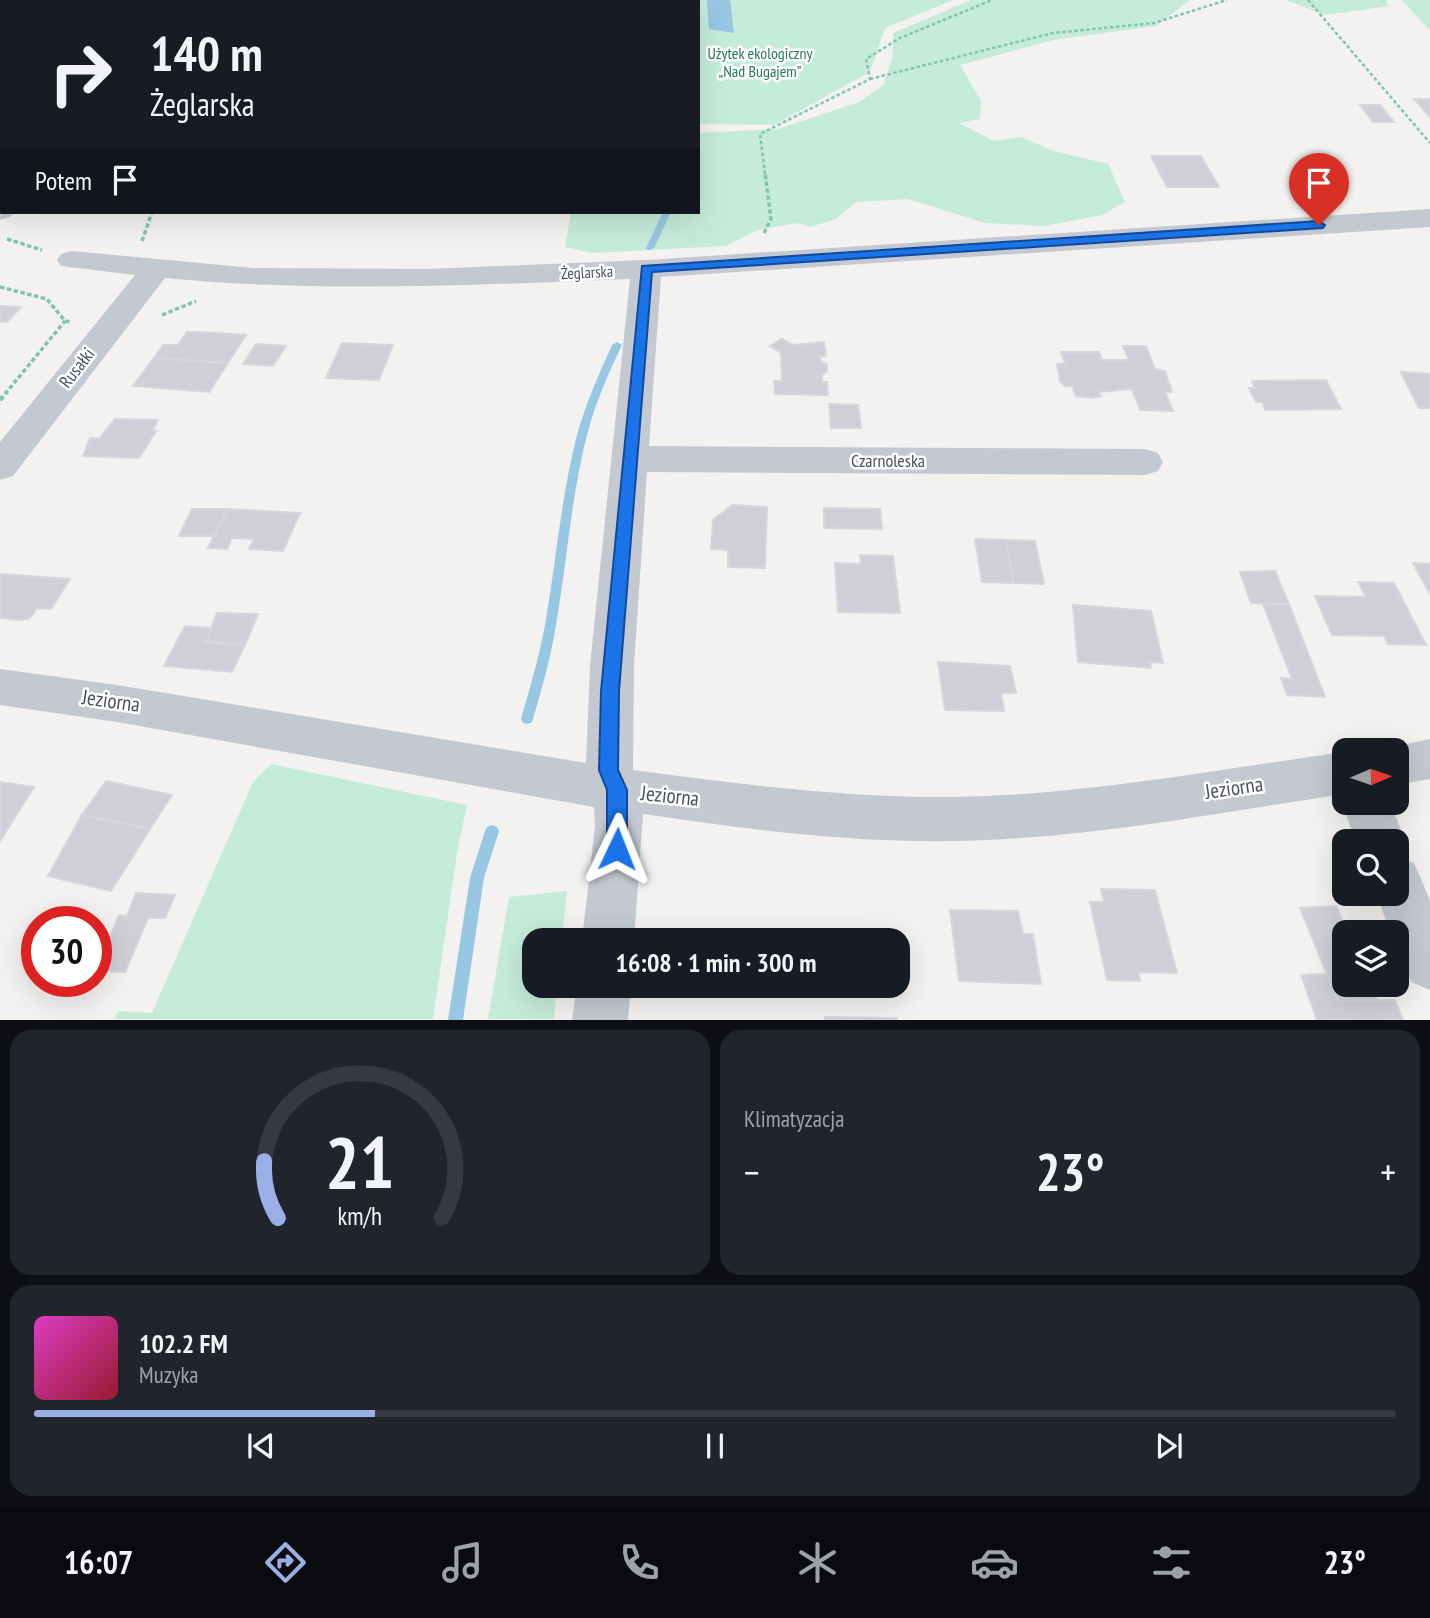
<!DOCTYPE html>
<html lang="pl">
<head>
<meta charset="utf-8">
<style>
  body { margin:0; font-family:"PT Sans Narrow",sans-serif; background:#20242c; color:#f1f3f6; height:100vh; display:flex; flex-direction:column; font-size:26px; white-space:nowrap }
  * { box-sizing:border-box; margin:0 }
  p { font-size:23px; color:#9ea1a6 }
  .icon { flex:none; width:38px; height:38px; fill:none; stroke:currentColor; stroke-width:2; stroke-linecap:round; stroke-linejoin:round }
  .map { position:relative; height:1020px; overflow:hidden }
  .drawer { display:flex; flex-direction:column; gap:10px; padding:10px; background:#0d0f14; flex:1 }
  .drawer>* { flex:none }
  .banner { position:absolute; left:0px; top:0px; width:700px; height:214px; box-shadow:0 7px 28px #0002; background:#171b24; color:#f1f3f6; overflow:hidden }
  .needle { width:46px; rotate:88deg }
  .controls { position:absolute; left:1332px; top:738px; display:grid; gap:14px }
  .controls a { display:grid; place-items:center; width:77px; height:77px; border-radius:14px; background:#171b24; box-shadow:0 7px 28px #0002; font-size:35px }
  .speed { position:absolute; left:21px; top:906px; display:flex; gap:14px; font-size:35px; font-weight:700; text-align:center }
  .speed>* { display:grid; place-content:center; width:91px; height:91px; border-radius:50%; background:#171b24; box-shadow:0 7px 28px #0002; line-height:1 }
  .speed .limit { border:10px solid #d22; background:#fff; color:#111 }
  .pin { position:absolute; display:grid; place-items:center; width:60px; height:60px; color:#fff; margin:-72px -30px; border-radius:50% 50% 50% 0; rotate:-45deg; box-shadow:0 0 7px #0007 }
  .pin .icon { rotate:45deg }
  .me { position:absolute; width:77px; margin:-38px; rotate:2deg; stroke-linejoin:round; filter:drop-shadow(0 0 5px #0008) }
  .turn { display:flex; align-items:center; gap:24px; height:147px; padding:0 35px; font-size:32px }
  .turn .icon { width:91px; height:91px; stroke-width:2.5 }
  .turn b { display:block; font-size:49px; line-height:60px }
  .then { display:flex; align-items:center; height:66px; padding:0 35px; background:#0003; gap:14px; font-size:26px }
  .big { font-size:52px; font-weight:700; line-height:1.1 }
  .drawer .widget { flex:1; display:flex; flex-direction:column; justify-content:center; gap:10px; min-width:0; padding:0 24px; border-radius:21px; background:#20242c }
  .drawer .dial { align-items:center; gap:0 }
  .dial svg { height:182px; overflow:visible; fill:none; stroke:#363941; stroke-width:7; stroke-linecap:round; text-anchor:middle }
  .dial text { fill:#f1f3f6; stroke:none }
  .song { display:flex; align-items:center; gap:21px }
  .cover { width:84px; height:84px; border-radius:10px; background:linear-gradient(135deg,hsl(310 70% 55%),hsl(350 70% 35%)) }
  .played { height:7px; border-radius:4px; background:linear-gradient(90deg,#99afe5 25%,#363941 25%) }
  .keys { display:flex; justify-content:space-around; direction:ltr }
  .heat { display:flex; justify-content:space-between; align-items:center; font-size:38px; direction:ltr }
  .drawer .tiles { flex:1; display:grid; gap:10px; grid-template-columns:1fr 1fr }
  .widget:last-child { grid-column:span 2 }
  .trip { position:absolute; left:522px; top:928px; width:388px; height:70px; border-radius:21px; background:#171b24; box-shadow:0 7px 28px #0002; font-weight:700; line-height:70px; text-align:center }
  .tab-bar { display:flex; height:112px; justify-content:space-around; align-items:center; background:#090b0e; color:#9ea1a6 }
  .tab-bar .icon { width:49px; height:49px }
  .tab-bar .active { color:#99afe5 }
  .tab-bar b { font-size:32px; color:#f1f3f6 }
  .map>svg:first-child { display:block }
  .green { fill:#c5ebda }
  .water { fill:#98c7e3 }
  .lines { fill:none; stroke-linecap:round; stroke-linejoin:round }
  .stream { fill:#98c7e3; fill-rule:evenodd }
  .building { fill:#cfd0d5; stroke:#d6d7dc; stroke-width:2 }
  .path-far2 { stroke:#81c5af; stroke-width:2.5; stroke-dasharray:3.5 2.5; stroke-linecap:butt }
  .path-far1 { stroke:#81c5af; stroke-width:3.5; stroke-dasharray:4.5 2.5; stroke-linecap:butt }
  .path { stroke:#81c5af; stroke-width:4.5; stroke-dasharray:5 3.5; stroke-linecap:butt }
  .minor { fill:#c4c9d1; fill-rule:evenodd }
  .route { fill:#1a73e8; stroke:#114b97; stroke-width:2 }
  .labels { text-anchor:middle; stroke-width:5; stroke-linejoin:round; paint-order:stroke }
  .far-park-label { font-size:16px; fill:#22775a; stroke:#fff }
  .far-street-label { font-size:16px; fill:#4b515d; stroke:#fff }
  .street-label { font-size:18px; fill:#4b515d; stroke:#fff }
  .near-street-label { font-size:21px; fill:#4b515d; stroke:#fff }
</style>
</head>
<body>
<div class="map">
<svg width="1430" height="1020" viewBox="0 0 1430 1020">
  <rect width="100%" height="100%" fill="#f3f2f1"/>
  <g class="green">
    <path d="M0,0h953l-68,28 -15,44 -96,53 -76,-1v-122z"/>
    <path d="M971,0h219l-34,26 -103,14 -93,25 21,35 -1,19 -21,4 35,18 28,-4 31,14 55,13 17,38 -23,13 -57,11 -60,-3 -77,-24 -52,3 -20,17 -26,8 -12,-4 -40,7 -32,16 -134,7 -27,-6 6,-35h127v-79l80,-4 81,-27 25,-17 8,-27 1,-25z"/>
    <path d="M1286,0h100l3,6 -64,9z"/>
    <path d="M1401,0h29v30z"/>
    <path d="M271,764l196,41 -10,48 -24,166h-318l3,-8 34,2 101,-231z"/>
    <path d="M567,891l-5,49h-28v45h23l-3,34h-66l21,-122z"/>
  </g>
  <g class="water">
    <path d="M0,0h344l-342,2 -2,39z"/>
    <path d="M707,0h23l4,33 -25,-4z"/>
  </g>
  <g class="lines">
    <g class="stream">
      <path d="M663,212h8l-17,36 -4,2h-3l-1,-2z"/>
      <path d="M617,342l5,3c-14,29 -27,59 -35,90 -16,62 -20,127 -31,190 -5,32 -14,63 -23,94l-2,4 -4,1 -4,-1 -2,-4c9,-31 18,-62 24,-94 11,-63 16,-128 32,-190 9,-32 22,-61 35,-90z"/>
      <path d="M492,825l5,2 2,4 -15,47 -21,142h-15l22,-142 15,-47 2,-4z"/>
    </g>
  </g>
  <g class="building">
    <path d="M1414,99h16v18z"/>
    <path d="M1360,105h20l14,17h-21z"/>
    <path d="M1151,156h50l18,31h-52z"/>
    <path d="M0,306l21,1 -14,15h-7z"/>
    <path d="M187,332h11l48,3 -18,28 -74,-5 9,-13h15z"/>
    <path d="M782,339l11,6 31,-3 2,14h-6l1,5 6,4v6l-5,4v7h5l1,13 -53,-1 -1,-13h8l-1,-28 -11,-7z"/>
    <path d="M342,343l51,2 -14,35 -53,-2z"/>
    <path d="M256,344l30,2 -13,20 -30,-2z"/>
    <path d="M1123,346h23l9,23 10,2 7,21h-7l8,19 -33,-1 -8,-21 -33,3 2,4 -8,2 -17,-2 -4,-10h-7l-5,-5 -3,-17 8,-1 -4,-11h38l3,8h27z"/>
    <path d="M154,358l74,5 -19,29 -76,-6z"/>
    <path d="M1401,372l29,2v34h-11z"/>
    <path d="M1326,380l15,29 -76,1 -3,-8h-6l-7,-14h6l-3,-7z"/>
    <path d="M829,404l29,1 3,23h-30z"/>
    <path d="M115,419l43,1 -6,11h4l-17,27 -56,-2 7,-18 9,1z"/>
    <path d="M732,505l35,2 -2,61 -37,-1v-17l-17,-1 2,-29z"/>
    <path d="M824,508l56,1 2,20 -58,-1z"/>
    <path d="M192,509h35l-13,27h-35z"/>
    <path d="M227,509l73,4 -17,38 -34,-2 5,-10 -22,-1 -5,11 -19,-1z"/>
    <path d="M975,539l31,1 8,43 -32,-1z"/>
    <path d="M1006,540l29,1 9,43 -30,-1z"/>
    <path d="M860,555l33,1 7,57 -62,-1 -3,-49 26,1z"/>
    <path d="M1413,563l17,1v30z"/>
    <path d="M1275,571l14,33 -38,-1 -11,-31z"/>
    <path d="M0,574l70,5 -19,30 -14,-1 -7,10 -9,2 -21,-2z"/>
    <path d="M1358,582l36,1 32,62 -38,-1 -4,-8 -52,-1 -17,-39 51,1z"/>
    <path d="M1263,604h26l36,93 -38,-2 -6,-17 11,1z"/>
    <path d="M1073,605l78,6 12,52 -13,-1 1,6 -73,-6z"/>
    <path d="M217,613l41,1 -13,31 -39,-3z"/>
    <path d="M185,626l27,2 -6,14 39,3 -13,27 -68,-6z"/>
    <path d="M938,662l72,4 6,27h-15l3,18 -59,-1z"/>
    <path d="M106,781l66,14 -22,34 -68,-14z"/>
    <path d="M0,782l34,5 -34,54z"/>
    <path d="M82,815l68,14 -39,62 -63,-15z"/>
    <path d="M1101,889l54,1 22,83 -39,-1 2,9 -33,-1 -17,-78h14z"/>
    <path d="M136,893l39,2 -10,23h-17l-23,54 -29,-1 23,-56 8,1z"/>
    <path d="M1336,906l12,27h-4v52h27l6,15 -39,1 -38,-93z"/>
    <path d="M950,910l68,1 5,23h10l8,50 -82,-3z"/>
    <path d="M1327,974l11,27 57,-1 8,20h-86l-16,-45z"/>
    <path d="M825,1017l72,1v2h-72z"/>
  </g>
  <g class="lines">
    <g class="path-far2">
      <path d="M1308,0l122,143"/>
      <path d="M870,79l183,-46 101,-10 73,-23"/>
      <path d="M765,174l-5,-40 110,-55 -4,-20 34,-21 92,-38"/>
    </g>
    <g class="path-far1">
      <path d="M764,233l7,-14 -6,-46"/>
      <path d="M7,239l35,11"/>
      <path d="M142,241l10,-29"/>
      <path d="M0,287l47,12 18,22 7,1"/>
      <path d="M162,315l34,-14"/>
      <path d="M5,394l60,-73"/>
    </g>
    <path class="path" d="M0,400l7,-8"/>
    <g class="minor">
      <rect x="0" y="133" width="2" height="16"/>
      <path d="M2,200v12h12l-4,5 -10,3z"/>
      <path d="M1430,209v18l-769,50 -12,169 496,3 13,4 5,9 -5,9 -13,4 -498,-3 -13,193 -1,105c106,14 214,28 321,27 130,-2 262,-27 390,-45v42c-128,19 -260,45 -390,47 -103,2 -209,-12 -311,-27l-9,126h-52l13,-114 -1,-19 -477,-85 -117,-17v-36l117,16 469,78 4,-98 40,-386c-156,6 -310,14 -465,-1l-152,198 -13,4v-38l135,-167 -74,-9 -4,-6 4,-6 11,-3 181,17 173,1 220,-9z"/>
      <path d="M1430,739v40l-34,6v-34l-17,-1z"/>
      <path d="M1344,798v5h46l16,39 -7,15 15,6 16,37v90l-19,-8 -15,-36v-13h-5l-15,-39h20v-52h-40l-14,-39z"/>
      <path d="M577,985h54l-3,35h-56z"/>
    </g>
  </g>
  <path class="route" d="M1319,221l6,4 -2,3 -671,44 -33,419 -1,79 9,20v59l-3,7 -7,2 -7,-2 -3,-7v-59l-8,-20 2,-79 41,-425z"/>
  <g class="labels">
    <g class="far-park-label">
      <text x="760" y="59">Użytek ekologiczny<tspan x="760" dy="18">„Nad Bugajem”</tspan></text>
    </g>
    <g class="far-street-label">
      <text transform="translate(587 272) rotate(-3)" y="6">Żeglarska</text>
    </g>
    <g class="street-label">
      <text transform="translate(77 368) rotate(-52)" y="6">Rusałki</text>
      <text x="888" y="467">Czarnoleska</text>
    </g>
    <g class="near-street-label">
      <text transform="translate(111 701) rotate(8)" y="7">Jeziorna</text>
      <text transform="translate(1234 788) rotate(-8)" y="7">Jeziorna</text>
      <text transform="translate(670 796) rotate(6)" y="7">Jeziorna</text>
    </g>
  </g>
</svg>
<div class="controls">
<a><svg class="needle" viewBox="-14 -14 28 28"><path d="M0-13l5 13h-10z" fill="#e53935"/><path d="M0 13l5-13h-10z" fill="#9ea1a6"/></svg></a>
<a><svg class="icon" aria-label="search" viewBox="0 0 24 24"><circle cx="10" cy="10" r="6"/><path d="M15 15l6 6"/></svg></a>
<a><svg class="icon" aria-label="layers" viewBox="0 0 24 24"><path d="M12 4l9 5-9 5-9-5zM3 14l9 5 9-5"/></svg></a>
</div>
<div class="speed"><div class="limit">30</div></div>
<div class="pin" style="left:1319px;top:225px;background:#d93025"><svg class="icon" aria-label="arrive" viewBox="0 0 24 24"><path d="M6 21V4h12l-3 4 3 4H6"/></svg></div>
<svg class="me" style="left:617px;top:849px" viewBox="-20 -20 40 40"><path d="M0-17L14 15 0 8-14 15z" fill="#1a73e8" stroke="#fff" stroke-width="4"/></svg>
<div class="trip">16:08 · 1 min · 300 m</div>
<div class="banner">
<div class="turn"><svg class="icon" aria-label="right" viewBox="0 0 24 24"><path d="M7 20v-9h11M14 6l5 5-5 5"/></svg><div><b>140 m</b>Żeglarska</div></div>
<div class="then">Potem<svg class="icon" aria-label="arrive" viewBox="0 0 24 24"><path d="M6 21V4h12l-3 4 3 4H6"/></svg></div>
</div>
</div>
<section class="drawer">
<div class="tiles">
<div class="widget dial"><svg viewBox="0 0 100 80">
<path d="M14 69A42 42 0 1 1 86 69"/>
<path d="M14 69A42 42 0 0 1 8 44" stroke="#99afe5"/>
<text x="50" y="56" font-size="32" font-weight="700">21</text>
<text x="50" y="72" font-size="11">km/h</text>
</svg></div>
<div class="widget"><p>Klimatyzacja</p>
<div class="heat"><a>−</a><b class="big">23°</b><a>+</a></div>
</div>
<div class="widget">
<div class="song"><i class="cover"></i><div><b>102.2 FM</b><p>Muzyka</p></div></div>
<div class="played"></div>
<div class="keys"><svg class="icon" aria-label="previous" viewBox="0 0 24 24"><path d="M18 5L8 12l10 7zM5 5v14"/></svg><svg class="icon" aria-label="pause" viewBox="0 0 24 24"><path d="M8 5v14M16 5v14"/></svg><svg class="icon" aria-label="next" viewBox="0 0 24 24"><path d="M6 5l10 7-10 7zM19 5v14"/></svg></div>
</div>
</div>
</section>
<nav class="tab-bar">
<b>16:07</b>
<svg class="icon active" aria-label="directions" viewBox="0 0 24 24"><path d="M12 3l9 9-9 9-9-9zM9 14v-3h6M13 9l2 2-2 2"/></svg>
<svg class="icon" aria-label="music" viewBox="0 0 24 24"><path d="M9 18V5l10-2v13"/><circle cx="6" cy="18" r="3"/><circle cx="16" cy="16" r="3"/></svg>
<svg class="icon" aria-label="phone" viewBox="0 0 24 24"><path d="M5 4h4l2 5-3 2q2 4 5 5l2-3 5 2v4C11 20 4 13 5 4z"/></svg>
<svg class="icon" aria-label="climate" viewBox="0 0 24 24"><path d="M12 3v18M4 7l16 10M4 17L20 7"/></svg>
<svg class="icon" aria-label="car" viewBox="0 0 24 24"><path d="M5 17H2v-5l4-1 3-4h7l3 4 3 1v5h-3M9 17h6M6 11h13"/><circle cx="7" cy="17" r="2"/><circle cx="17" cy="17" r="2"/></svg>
<svg class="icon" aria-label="filters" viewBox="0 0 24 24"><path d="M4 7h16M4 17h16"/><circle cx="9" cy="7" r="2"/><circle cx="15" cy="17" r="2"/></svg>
<b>23°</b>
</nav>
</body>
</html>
